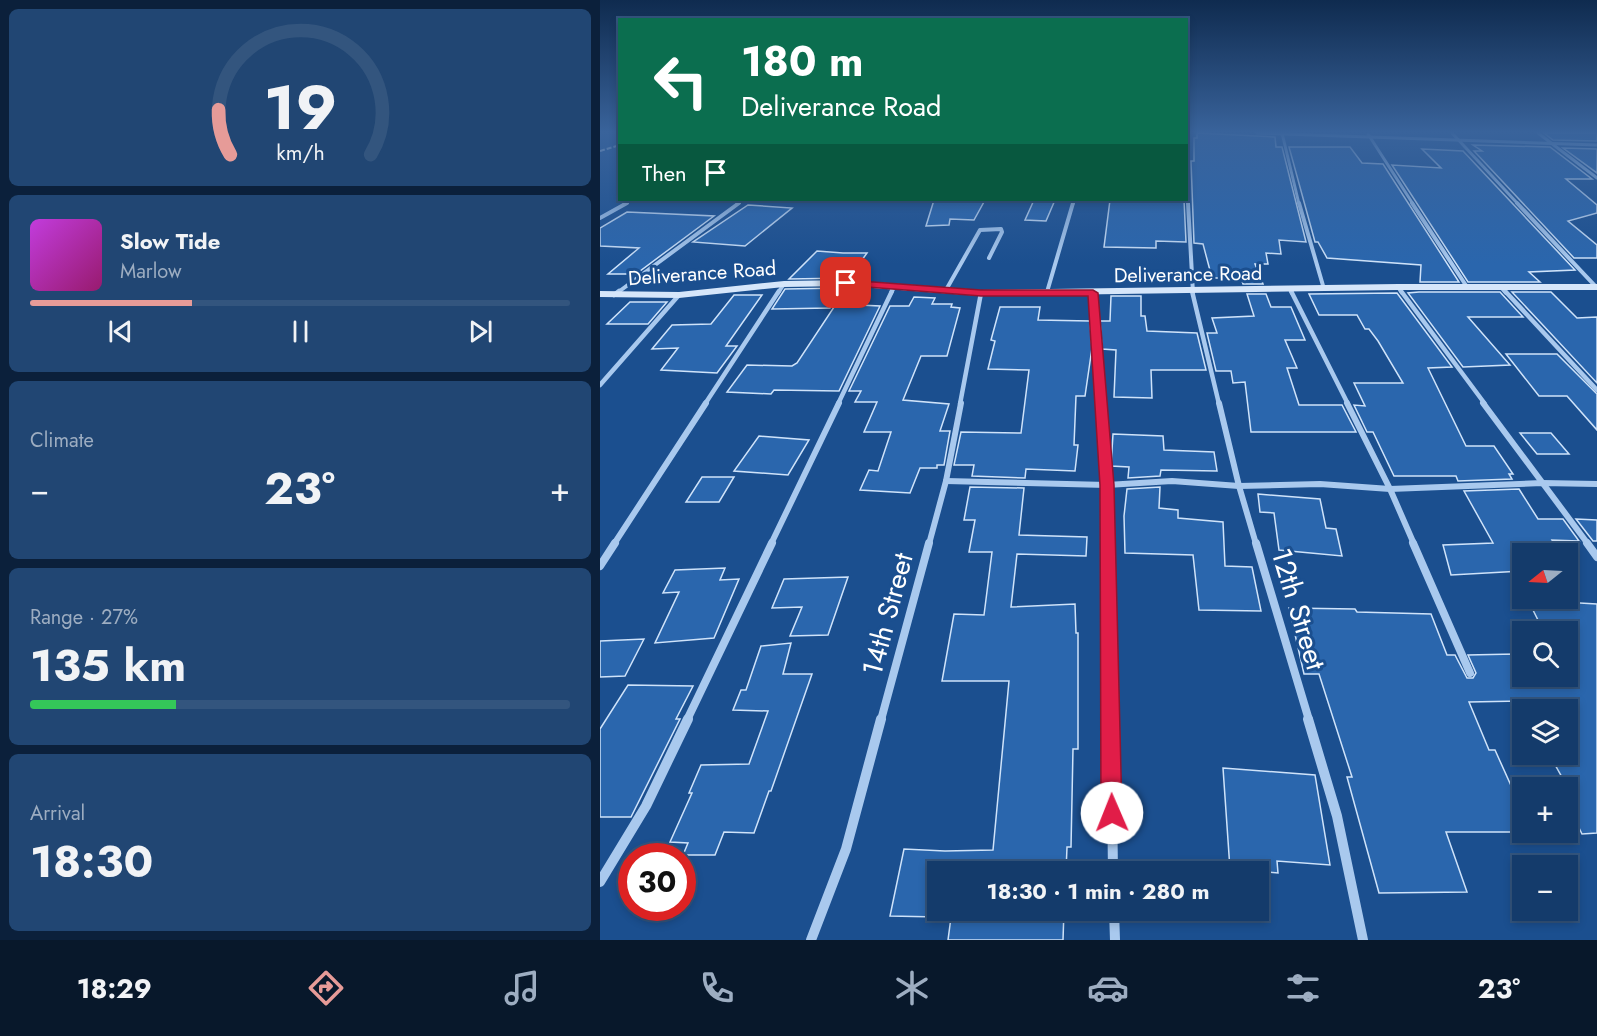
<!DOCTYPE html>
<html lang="en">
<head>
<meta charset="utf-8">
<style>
  body { margin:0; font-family:Jost,sans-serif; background:#214673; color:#f1f3f6; height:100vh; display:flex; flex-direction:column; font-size:22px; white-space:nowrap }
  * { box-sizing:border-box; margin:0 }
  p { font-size:20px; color:#9dadc1 }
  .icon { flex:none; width:33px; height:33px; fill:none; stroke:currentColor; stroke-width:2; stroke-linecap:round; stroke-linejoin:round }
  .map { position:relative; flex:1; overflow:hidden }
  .sheet { display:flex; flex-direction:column; gap:9px; padding:9px; background:#0b203b; width:600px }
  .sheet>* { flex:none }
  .banner { position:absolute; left:18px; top:18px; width:570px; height:183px; border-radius:0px; box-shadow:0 3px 9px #0003,0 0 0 2px #33557e; background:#0b6e4f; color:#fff; overflow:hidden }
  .needle { width:39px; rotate:252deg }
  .buttons { position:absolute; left:912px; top:543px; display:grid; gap:12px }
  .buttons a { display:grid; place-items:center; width:66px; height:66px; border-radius:0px; background:#143b6b; box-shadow:0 3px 9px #0003,0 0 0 2px #33557e; font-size:30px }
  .speed { position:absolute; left:18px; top:843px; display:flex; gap:12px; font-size:30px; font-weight:700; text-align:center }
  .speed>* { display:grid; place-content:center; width:78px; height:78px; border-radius:50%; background:#143b6b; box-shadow:0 3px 9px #0003,0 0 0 2px #33557e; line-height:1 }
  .speed .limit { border:9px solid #d22; background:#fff; color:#111 }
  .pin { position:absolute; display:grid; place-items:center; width:51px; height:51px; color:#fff; margin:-26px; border-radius:12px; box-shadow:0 3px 9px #0006 }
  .me { position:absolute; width:66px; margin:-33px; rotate:359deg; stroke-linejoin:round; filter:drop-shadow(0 0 4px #0008) }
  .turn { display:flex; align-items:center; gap:21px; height:126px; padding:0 24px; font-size:27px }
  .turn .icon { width:78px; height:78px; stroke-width:2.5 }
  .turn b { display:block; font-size:42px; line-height:51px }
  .then { display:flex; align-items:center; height:57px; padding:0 24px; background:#0003; gap:12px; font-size:22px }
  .big { font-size:45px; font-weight:700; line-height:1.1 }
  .sheet .widget { flex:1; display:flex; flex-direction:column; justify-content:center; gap:9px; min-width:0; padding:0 21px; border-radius:9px; background:#214673 }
  .sheet .dial { align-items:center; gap:0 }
  .dial svg { height:156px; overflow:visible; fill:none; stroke:#33557e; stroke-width:7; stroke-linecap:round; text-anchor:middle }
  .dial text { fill:#f1f3f6; stroke:none }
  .song { display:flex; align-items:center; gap:18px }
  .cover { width:72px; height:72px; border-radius:9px; background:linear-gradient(135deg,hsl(290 70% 55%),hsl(320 70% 35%)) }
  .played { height:6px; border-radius:3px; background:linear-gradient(90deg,#e69b98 30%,#33557e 30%) }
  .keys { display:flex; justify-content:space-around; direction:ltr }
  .heat { display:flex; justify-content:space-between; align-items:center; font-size:33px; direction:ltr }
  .charge { height:9px; border-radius:4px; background:linear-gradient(90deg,#34c759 27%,#33557e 0) }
  .trip { position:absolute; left:327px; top:861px; width:342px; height:60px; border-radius:0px; background:#143b6b; box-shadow:0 3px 9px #0003,0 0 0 2px #33557e; font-weight:700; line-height:60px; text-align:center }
  .dock { display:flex; height:96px; justify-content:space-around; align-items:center; background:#08182b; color:#9dadc1 }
  .dock .icon { width:42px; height:42px }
  .dock .active { color:#e69b98 }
  .dock b { font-size:27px; color:#f1f3f6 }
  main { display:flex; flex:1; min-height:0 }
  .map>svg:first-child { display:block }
  .building { fill:#2a66ad; stroke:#cfe3fa; stroke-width:1.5 }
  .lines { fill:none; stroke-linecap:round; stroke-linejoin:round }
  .street-far5 { stroke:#a9c9ee; stroke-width:3 }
  .street-far4 { stroke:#a9c9ee; stroke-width:4 }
  .street-far3 { stroke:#a9c9ee; stroke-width:4.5 }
  .street-far2 { stroke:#a9c9ee; stroke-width:6 }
  .street-far1 { stroke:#a9c9ee; stroke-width:8 }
  .street { stroke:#a9c9ee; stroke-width:10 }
  .secondary { fill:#d6e6fa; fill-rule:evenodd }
  .rail { stroke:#fff; stroke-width:2; stroke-dasharray:5 2; stroke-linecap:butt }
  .route { fill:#e11d48; stroke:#92132f; stroke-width:1.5 }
  .labels { text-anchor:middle; stroke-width:6; stroke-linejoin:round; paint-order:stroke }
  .far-street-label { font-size:20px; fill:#fff; stroke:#1b4f8f }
  .near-street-label { font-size:28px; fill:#fff; stroke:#1b4f8f }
</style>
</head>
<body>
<main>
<section class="sheet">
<div class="widget dial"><svg viewBox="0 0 100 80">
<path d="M14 69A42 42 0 1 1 86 69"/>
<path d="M14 69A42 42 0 0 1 8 46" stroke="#e69b98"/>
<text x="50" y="56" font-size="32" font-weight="700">19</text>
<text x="50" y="72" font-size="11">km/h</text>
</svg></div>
<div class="widget">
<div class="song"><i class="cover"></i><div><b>Slow Tide</b><p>Marlow</p></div></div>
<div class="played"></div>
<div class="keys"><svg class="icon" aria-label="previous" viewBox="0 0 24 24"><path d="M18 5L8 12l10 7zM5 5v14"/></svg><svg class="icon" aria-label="pause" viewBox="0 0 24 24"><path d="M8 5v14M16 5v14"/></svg><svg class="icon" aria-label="next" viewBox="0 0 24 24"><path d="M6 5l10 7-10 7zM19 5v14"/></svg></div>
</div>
<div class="widget"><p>Climate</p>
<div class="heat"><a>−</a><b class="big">23°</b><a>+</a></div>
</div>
<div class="widget"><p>Range · 27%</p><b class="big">135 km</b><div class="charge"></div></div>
<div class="widget"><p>Arrival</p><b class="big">18:30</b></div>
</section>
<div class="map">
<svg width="997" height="940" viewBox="0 0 997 940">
  <rect width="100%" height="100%" fill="#1b4f8f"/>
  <g class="building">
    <path d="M597,133l78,4 1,10h6l24,95 -27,-2 2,14 -15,-1 2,11h-13l8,20h-20l-2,-6h-29l-9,-34 -9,-1 -3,-82h3v-23h3z"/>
    <path d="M944,133h53v8l-44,-1z"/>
    <path d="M873,145l77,2 42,32h-26l31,26v8l-29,8 29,24v13h-23l-100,-107h8z"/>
    <path d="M689,147h61l12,16 21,1 76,118h-39l1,-17 -94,-7 -9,-16h-3z"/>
    <path d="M963,148l34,1v24z"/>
    <path d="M822,149l41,2 112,119 -46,2 11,10h-72l-76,-117 49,3z"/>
    <path d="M334,200h51l-11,20 -24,-1 -1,6 -23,1z"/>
    <path d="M434,200h21l-9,21 -21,-1z"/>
    <path d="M510,200h74l2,42 -30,-1v7l-52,-1z"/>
    <path d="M148,205l44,3 -47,38 -52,-4z"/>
    <path d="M27,212l87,4 -78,58h-28l31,-26 -39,-2v-18z"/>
    <path d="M217,251l26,2h24l-18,25 -60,1z"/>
    <path d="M242,288l-12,20 -58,1 13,-20z"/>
    <path d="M819,292h81l23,25h-55l42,48 -47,2 -55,-74z"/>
    <path d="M912,292h39l26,26 20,-1v66z"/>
    <path d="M797,293l55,74 -24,1 38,78h28l19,28h-4l3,5 -54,2 -2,-5h-62l-21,-44h-6l-13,-27 11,1 -11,-23h49l-25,-42 -9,-12h-4l-8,-14h-38l-10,-21z"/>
    <path d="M647,294h19l5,13h20l14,33h-20l12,28h-10l12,37h43l14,27h-105l-6,-50 -12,1 -2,-12h-15l-9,-38h10l-5,-15 42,-2z"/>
    <path d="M134,295h28l-36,51h11l-20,27 -56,-3 17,-22 -26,1 20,-24 39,-1z"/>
    <path d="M511,296h30v20h4l2,15 50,2 9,37h-55l1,28 -38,-1 2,-47 -14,-1 -2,-28h10z"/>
    <path d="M314,297l21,1 -3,6h20l-1,3 9,1 -13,48h-26l-18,44 46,4 -9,27h10l-6,34h-7v3h-17l-10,25 -50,-3 9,-20 9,1 13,-39h-27l13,-30h-22l6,-11h-12l41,-85h19z"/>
    <path d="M30,302h37l-19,22h-41z"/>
    <path d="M236,304l44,2 -41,85 -65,-1 -3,4 -44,-2 20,-27 45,1 5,-3z"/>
    <path d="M400,307h40l-2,13 52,1 2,27 -7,48h-9l-2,49h4l-3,26 -49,-2 -1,9 -53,-2 2,-11h-20l7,-33 60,1 8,-63 -41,-1 7,-28 -4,-1z"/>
    <path d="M906,354h51l40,40v36l-30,-34h-28z"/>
    <path d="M920,433h31l18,21h-32z"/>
    <path d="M513,434l50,2 1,14 50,2 3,19 -56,-1 -1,6 -32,2 1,-11 -18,-1z"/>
    <path d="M159,436l50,4 -21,35 -54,-4z"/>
    <path d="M102,477h32l-15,25h-33z"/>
    <path d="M370,487l54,1 -5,47 68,2 -1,19 -69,-2 -6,53 64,-3 1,29h2v116h-5l-2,98h-4l-1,25h-128v45l-48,-1 14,-67 41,2 48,-1 16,-169h-67l12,-67 30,1 8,-63h-23l6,-32h-11z"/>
    <path d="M560,487l-1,21 19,2v8l45,4 2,44 27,1 9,44 -62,-1 -6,-55 -68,-2 -1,-37 3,-27z"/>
    <path d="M919,489l19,30h25l16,22 -27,-1 8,14h-38v17l-71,4 -8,-30 50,-2 -29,-52z"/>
    <path d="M658,494l62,5 6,29 10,1 6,27 -63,-6 -5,-37 -14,-1z"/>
    <path d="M976,519l21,1v21h-4z"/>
    <path d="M125,568l-5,12 19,-1 -25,59 -59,5 24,-51 -16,1 12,-23z"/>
    <path d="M248,577l-20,58 -38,1 12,-29 -30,1 12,-29z"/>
    <path d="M928,600l69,4v229l-15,1 -14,-29v-17l-19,-34h19v-46h-44l-3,-7 -52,1 20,48h6l27,60v22h-76l21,60 -88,1 -32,-116h5l-33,-103h-15l-15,-66 66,1 2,3 74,2 16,41h8l12,23h6l3,-5 -8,-18 47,-1 7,13v9h46v-44h-24z"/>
    <path d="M44,639l-19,37 -25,1v-36z"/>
    <path d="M191,643l-8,31h29l-41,117h-2l-15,42 -30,-1 -9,23h-32l5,-12 -18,-1 22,-49h-3l12,-28 48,-1 19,-53 -35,-1 8,-20h5l15,-44z"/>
    <path d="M28,685l65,1 -17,33h4l-49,98h-31v-88z"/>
    <path d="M623,768l92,7 15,90 -53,-4 1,12 -48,-4z"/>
    <path d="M352,910h112l-1,30h-115z"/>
  </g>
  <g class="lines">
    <g class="street-far5">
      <path d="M587,133l1,71"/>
      <path d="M657,133l340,12"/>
      <path d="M682,133l17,71"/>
      <path d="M852,133l66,71"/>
      <path d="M938,133l59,45"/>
      <path d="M768,134l45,70"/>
      <path d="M24,204l7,-4"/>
      <path d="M137,204l5,-4"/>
      <path d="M473,204l1,-4"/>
    </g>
    <g class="street-far4">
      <path d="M588,203l5,90"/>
      <path d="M699,203l25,86"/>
      <path d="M812,203l55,84"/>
      <path d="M917,203l80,85"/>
      <path d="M0,218l27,-15"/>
      <path d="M900,286l6,7"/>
      <path d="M798,287l4,6"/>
      <path d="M690,289l2,4"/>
      <path d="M346,290l34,-60 21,-1 1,3 -13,26"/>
      <path d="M447,292l26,-89"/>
      <path d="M17,293l122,-90"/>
      <path d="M178,293l6,-9"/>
      <path d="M291,293l3,-6"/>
    </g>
    <g class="street-far3">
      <path d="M592,291l27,113"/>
      <path d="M691,291l57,113"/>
      <path d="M801,291l84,113"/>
      <path d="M905,291l92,99"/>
      <path d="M493,293l8,111"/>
      <path d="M14,295l5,-4"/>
      <path d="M0,385l79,-90"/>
      <path d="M105,404l74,-113"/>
      <path d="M238,404l54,-113"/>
      <path d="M360,404l21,-111"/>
    </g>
    <g class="street-far2">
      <path d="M501,403l6,82 1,59"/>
      <path d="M619,403l20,83 17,58"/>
      <path d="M747,403l43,86 24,55"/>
      <path d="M883,403l105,141"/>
      <path d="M346,481l161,4 65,-4 67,5 81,-2 70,5 152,-6 55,1"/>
      <path d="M14,544l92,-141"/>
      <path d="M171,544l68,-141"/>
      <path d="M329,544l17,-63 15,-78"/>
    </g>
    <g class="street-far1">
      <path d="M508,543l3,177"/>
      <path d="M656,543l53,177"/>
      <path d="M813,543l57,130"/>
      <path d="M987,543l10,14"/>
      <path d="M0,566l15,-23"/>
      <path d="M87,720l85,-177"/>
      <path d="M281,720l48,-177"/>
    </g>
    <g class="street">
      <path d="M511,719l2,153"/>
      <path d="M708,719l29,97 26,124"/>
      <path d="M0,882l46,-76 42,-87"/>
      <path d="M514,910l1,30"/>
      <path d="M211,940l35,-91 35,-130"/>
    </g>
    <path class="secondary" d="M246,280l135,10 417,-6h199v6h-199l-417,6 -135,-10 -62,1 -105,11 -79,-1v-6l79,1 105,-11z"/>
    <path class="rail" d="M0,151l20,-6"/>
  </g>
  <linearGradient id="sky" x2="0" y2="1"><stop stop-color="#0f2b4f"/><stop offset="0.5" stop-color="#39639b"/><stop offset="1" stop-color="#39639b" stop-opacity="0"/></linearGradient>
  <rect width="997" height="264" fill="url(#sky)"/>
  <path class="route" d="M246,280l135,10h112l5,3 16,192 8,328 -3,7 -7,3 -8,-3 -3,-7 -1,-328 -12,-189h-107l-139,-11v-4z"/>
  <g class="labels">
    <g class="far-street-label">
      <text transform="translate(102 273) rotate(-4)" y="7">Deliverance Road</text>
      <text transform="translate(588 274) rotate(-1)" y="7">Deliverance Road</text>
    </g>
    <g class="near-street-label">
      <text transform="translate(699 609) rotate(73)" y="10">12th Street</text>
      <text transform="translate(287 614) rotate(-75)" y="10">14th Street</text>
    </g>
  </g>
</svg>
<div class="buttons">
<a><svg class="needle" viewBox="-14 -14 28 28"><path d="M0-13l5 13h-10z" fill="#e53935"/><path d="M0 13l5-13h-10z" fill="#9dadc1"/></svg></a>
<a><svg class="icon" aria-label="search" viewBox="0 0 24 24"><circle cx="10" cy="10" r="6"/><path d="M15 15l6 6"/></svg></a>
<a><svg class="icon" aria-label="layers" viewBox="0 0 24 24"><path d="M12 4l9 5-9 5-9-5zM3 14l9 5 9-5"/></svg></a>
<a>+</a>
<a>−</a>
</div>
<div class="speed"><div class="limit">30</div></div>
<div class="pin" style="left:246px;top:283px;background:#d93025"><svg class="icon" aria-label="arrive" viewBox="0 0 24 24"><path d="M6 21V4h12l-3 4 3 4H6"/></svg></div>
<svg class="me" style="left:512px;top:813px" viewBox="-20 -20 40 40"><circle r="19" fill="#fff"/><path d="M0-13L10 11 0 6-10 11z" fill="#e11d48"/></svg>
<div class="trip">18:30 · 1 min · 280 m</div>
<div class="banner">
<div class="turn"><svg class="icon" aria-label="left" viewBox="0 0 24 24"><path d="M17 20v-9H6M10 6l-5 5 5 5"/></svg><div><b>180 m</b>Deliverance Road</div></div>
<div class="then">Then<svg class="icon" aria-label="arrive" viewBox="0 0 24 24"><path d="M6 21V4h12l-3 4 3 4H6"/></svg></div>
</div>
</div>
</main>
<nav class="dock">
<b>18:29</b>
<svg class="icon active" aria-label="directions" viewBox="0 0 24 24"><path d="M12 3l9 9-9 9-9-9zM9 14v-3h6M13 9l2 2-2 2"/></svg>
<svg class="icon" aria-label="music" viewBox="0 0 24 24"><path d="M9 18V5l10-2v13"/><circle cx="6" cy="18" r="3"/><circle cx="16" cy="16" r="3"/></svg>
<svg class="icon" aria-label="phone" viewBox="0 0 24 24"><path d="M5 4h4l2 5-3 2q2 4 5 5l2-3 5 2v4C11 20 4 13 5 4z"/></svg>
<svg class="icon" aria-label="climate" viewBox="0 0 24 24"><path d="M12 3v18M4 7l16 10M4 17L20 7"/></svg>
<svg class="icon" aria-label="car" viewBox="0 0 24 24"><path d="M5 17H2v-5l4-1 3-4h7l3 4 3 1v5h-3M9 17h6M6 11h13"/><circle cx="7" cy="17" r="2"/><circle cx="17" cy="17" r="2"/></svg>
<svg class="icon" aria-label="filters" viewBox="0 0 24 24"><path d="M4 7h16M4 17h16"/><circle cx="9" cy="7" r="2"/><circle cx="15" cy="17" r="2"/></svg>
<b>23°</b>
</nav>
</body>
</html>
